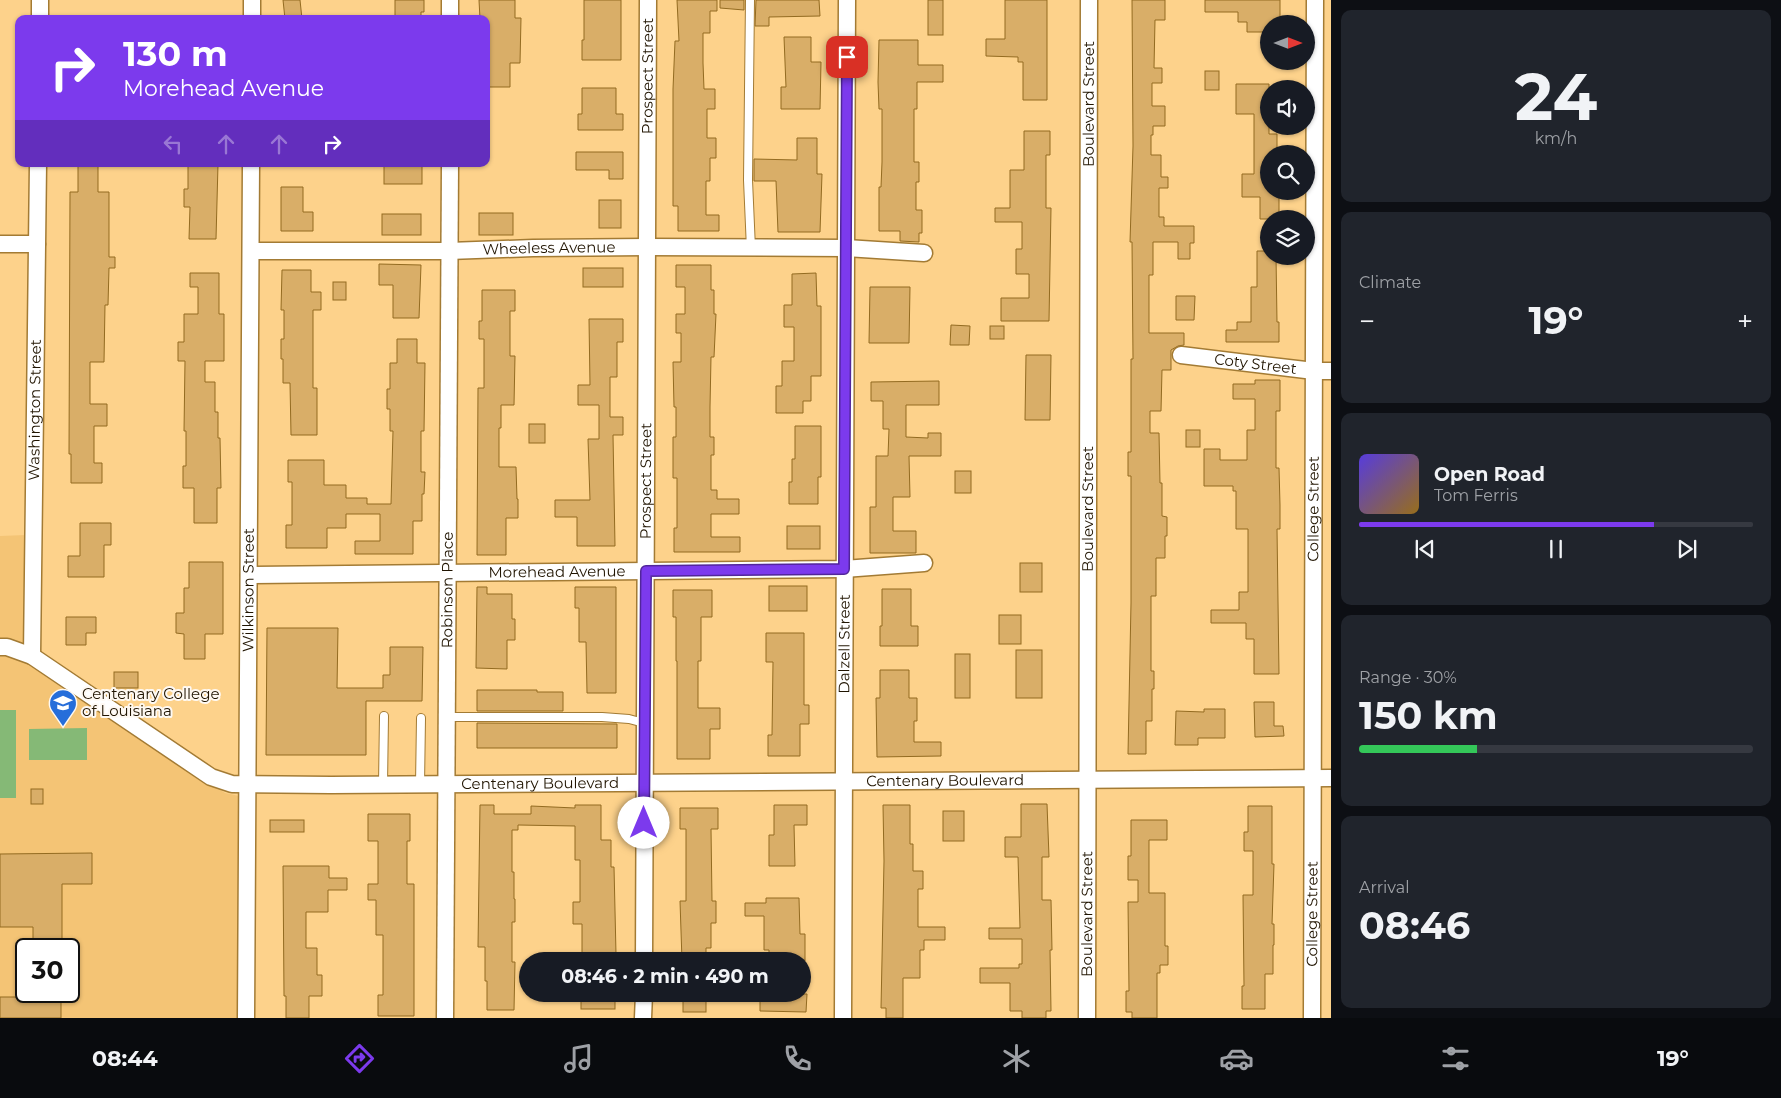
<!DOCTYPE html>
<html lang="en">
<head>
<meta charset="utf-8">
<style>
  body { margin:0; font-family:Montserrat,sans-serif; background:#20242c; color:#f1f3f6; height:100vh; display:flex; flex-direction:column; font-size:19px; white-space:nowrap }
  * { box-sizing:border-box; margin:0 }
  p { font-size:16px; color:#9ea1a6 }
  .icon { flex:none; width:28px; height:28px; fill:none; stroke:currentColor; stroke-width:2; stroke-linecap:round; stroke-linejoin:round }
  .map { position:relative; flex:1; overflow:hidden }
  .drawer { display:flex; flex-direction:column; gap:10px; padding:10px; background:#0d0f14; width:450px }
  .drawer>* { flex:none }
  .banner { position:absolute; left:15px; top:15px; width:475px; height:152px; border-radius:10px; box-shadow:0 1px 4px #0004; background:#7c3aed; color:#fff; overflow:hidden }
  .needle { width:32px; rotate:90deg }
  .tools { position:absolute; left:1260px; top:15px; display:grid; gap:10px }
  .tools a { display:grid; place-items:center; width:55px; height:55px; border-radius:50%; background:#171b24; box-shadow:0 1px 4px #0004; font-size:25px }
  .speed { position:absolute; left:15px; top:938px; display:flex; gap:10px; font-size:25px; font-weight:700; text-align:center }
  .speed>* { display:grid; place-content:center; width:65px; height:65px; border-radius:50%; background:#171b24; box-shadow:0 1px 4px #0004; line-height:1 }
  .speed .limit { border:2px solid #111; border-radius:8px; background:#fff; color:#111 }
  .pin { position:absolute; display:grid; place-items:center; width:42px; height:42px; color:#fff; margin:-21px; border-radius:10px; box-shadow:0 2px 8px #0006 }
  .me { position:absolute; width:55px; margin:-28px; rotate:0deg; stroke-linejoin:round; filter:drop-shadow(0 0 4px #0008) }
  .turn { display:flex; align-items:center; gap:18px; height:105px; padding:0 25px; font-size:22px }
  .turn .icon { width:65px; height:65px; stroke-width:2.5 }
  .turn b { display:block; font-size:35px; line-height:42px }
  .lanes { display:flex; align-items:center; height:48px; padding:0 25px; background:#0003; justify-content:center; gap:25px; direction:ltr }
  .lanes .off { opacity:.35 }
  .big { font-size:38px; font-weight:700; line-height:1.1 }
  .drawer .card { flex:1; display:flex; flex-direction:column; justify-content:center; gap:8px; min-width:0; padding:0 18px; border-radius:10px; background:#20242c }
  .drawer .dial { align-items:center; gap:0 }
  .dial b { font-size:65px; line-height:1 }
  .song { display:flex; align-items:center; gap:15px }
  .cover { width:60px; height:60px; border-radius:8px; background:linear-gradient(135deg,hsl(250 70% 55%),hsl(40 70% 35%)) }
  .played { height:5px; border-radius:2px; background:linear-gradient(90deg,#7c3aed 75%,#363941 75%) }
  .keys { display:flex; justify-content:space-around; direction:ltr }
  .heat { display:flex; justify-content:space-between; align-items:center; font-size:28px; direction:ltr }
  .charge { height:8px; border-radius:4px; background:linear-gradient(90deg,#34c759 30%,#363941 0) }
  .trip { position:absolute; left:519px; top:952px; width:292px; height:50px; border-radius:25px; background:#171b24; box-shadow:0 1px 4px #0004; font-weight:700; line-height:50px; text-align:center }
  .tabs { display:flex; height:80px; justify-content:space-around; align-items:center; background:#090b0e; color:#9ea1a6 }
  .tabs .icon { width:35px; height:35px }
  .tabs .on { color:#7c3aed }
  .tabs b { font-size:22px; color:#f1f3f6 }
  main { display:flex; flex:1; min-height:0 }
  .map>svg:first-child { display:block }
  .built { fill:#f4c475; fill-rule:evenodd }
  .green { fill:#85b976 }
  .building { fill:#d9ae68; stroke:#936b21 }
  .lines { fill:none; stroke-linecap:round; stroke-linejoin:round }
  .service-casing { stroke:#a37b34; stroke-width:10 }
  .minor-casing { stroke:#a37b34; stroke-width:19 }
  .service { stroke:#fff; stroke-width:8 }
  .minor { stroke:#fff; stroke-width:16 }
  .route-casing { stroke:#51269a; stroke-width:12 }
  .route { stroke:#7c3aed; stroke-width:9 }
  .labels { text-anchor:middle; stroke-width:4; stroke-linejoin:round; paint-order:stroke }
  .street-label { font-size:15px; fill:#201401; stroke:#fef9f3 }
  .poi-label { font-size:15px; fill:#201401; stroke:#fef9f3; text-anchor:start }
</style>
</head>
<body>
<main>
<div class="map">
<svg width="1331" height="1018" viewBox="0 0 1331 1018">
  <rect width="100%" height="100%" fill="#fdd28b"/>
  <path class="built" d="M26,535l-1,126 200,132 14,3 -1,222h-238v-482zM26,949h43v42h-43z"/>
  <g class="green">
    <rect x="0" y="710" width="16" height="88"/>
    <path d="M87,728v32h-58v-31z"/>
  </g>
  <g class="building">
    <path d="M283,0h17l2,19h-17z"/>
    <path d="M395,0h29v12h-3v7h-26z"/>
    <path d="M479,0h36v18h6l-1,45h-10v24h-24v-68h-6z"/>
    <path d="M584,0h37v60h-39v-20h2z"/>
    <path d="M677,0h40v11h-7v22h-7v30l1,26h11v20h-8v29h9v20h-6v23h-4v34h13v16h-41v-25h-5v-117l2,-48h4z"/>
    <path d="M720,0h24v10l-24,-2z"/>
    <path d="M756,0h63l1,16 -51,1v9h-14z"/>
    <rect x="928" y="0" width="15" height="35"/>
    <path d="M1005,0h42v100h-24v-38h-5v-5l-32,-1v-17h19z"/>
    <path d="M1132,0h33v20h-10l-1,48h8v15h-10v23h13v20h-12v9h-2v20h10v22h7v11h-9v29h5v9h30v17h-4v16h-12v-17h-25v33h-4v58h35v12l-6,1 -7,4v20h-9l-1,41h-11v22h9l1,50h2v33l5,1v19h-2v22h-9v38h-5v75h3v18h-2v32h-6v33h-18l3,-151v-127h-3v-24h3v-93h2l-1,-117h-2l3,-96z"/>
    <path d="M1205,0h75v24h-11v8h-22v-10h-9v-10h-33z"/>
    <path d="M784,37h27v25h10l-1,47h-39v-22h5z"/>
    <path d="M879,40h39v25h25v17h-26v27h-3v53h5v20h-3v28h6v23h-3v9l-19,-1v-10h-21v-44h2l1,-25v-53h-3l-1,-27z"/>
    <rect x="1205" y="71" width="14" height="19"/>
    <path d="M1236,84h33v50h8v20h-8v37h10v28h-19v-22h-18v-23h12v-60h-18z"/>
    <path d="M582,88h34v26h7v16h-45v-16h4z"/>
    <path d="M1024,131h26v24h-4v53h5l-2,113h-48v-23h28v-24h-13v-25h6v-27h-27v-14h15v-38h14z"/>
    <path d="M797,138h20v36h5l-2,58h-42l-2,-51h-22v-22l43,1z"/>
    <path d="M576,152h47v27h-14v-9h-33z"/>
    <path d="M78,164h20v28h11v65h6v11h-6l-1,37h-3l-1,57h-14v42h17v22h-13v37h8v20h-31v-29h-2l1,-262h8z"/>
    <path d="M188,164h30l-2,75h-27l1,-32h-6v-18h4z"/>
    <rect x="384" y="164" width="38" height="20"/>
    <path d="M281,187h22v25h10v19h-32z"/>
    <rect x="599" y="200" width="22" height="28"/>
    <rect x="479" y="213" width="34" height="22"/>
    <rect x="382" y="214" width="39" height="21"/>
    <path d="M1257,251h12v5h7l1,66h2v20h-53v-12h11v-8h14v-35h6z"/>
    <path d="M379,264l42,1 -2,53h-26v-33h-14z"/>
    <path d="M676,265h35v25h3v24h2l-2,43h-3l-1,50v30h4v18h-3v35h6v9h22v15h-28v23h29v15h-66v-24h3v-50h-4v-41h3v-30h-2l-1,-45h8v-29h-5v-19h9v-27h-9z"/>
    <rect x="583" y="268" width="40" height="19"/>
    <path d="M282,270h29v22h10v18h-8v78h4v47h-26l-1,-52h-7v-24h-2v-20h3v-29h-3z"/>
    <path d="M190,273h29v41h5v47h-19v21h10v30h3v26h2l1,50h-4v35h-23v-35h-11v-22h3v-35h-2l1,-70h-7v-19h6v-28h14v-27h-8z"/>
    <path d="M816,273l1,33h4v70h-10v25h-8v12h-27v-27h6v-25h12v-34h-10v-22h8v-31z"/>
    <rect x="333" y="282" width="13" height="18"/>
    <path d="M870,287h40l-1,56h-40z"/>
    <path d="M482,290h33v21h-5v45h5l-1,49h-13v23h-2v39h17l1,32h1v19h-12v37h-29l1,-167h6v-49h-5v-18h3z"/>
    <path d="M1176,296h19l-1,24h-18z"/>
    <path d="M589,319h34v23h-6v35h-7v40h13v18h-10l2,111h-38v-29h-22v-17h35l-2,-61h11v-34h-21v-20h12z"/>
    <path d="M951,325l19,1 -1,19h-19z"/>
    <rect x="990" y="326" width="14" height="13"/>
    <path d="M397,339h20v24h8l-1,68h-3v41h4l-1,22h-2v27h-9v33h-58v-13h25v-27h-34v14h-19v20h-41v-23h6v-43h-4v-22h36v25h22v13h21v6h24l2,-73h-3v-22h-3v-20h3v-26h7z"/>
    <path d="M1026,355h25l-1,65h-25z"/>
    <path d="M1255,380h25v31h-4v57h3l1,37v24h-3l2,145h-25v-35h-8v-16h-35v-13h28v-18h9v-63h-12v-38h-3v-5h-29v-37h16v11h27v-30h8v-31h-22v-15h22z"/>
    <path d="M939,381v24h-33v32l22,1v-5h13v23h-32l1,41h-17v34h23v22h-46v-46h6v-51h12l1,-27h-6v-28h-12v-19z"/>
    <rect x="529" y="424" width="16" height="19"/>
    <path d="M795,426h26v51h-3v27h-29v-22h3v-23h3z"/>
    <rect x="1186" y="430" width="14" height="17"/>
    <rect x="955" y="471" width="16" height="22"/>
    <path d="M80,523h31v22h-7v32h-36v-21h12z"/>
    <rect x="787" y="526" width="33" height="23"/>
    <path d="M189,562h34v72h-18v25h-21v-25l-8,-1v-20h8v-25h5z"/>
    <rect x="1020" y="563" width="22" height="29"/>
    <rect x="769" y="586" width="38" height="25"/>
    <path d="M477,587h10v7h25v25h3v21h-8v29l-31,-1z"/>
    <path d="M575,587h41v106h-29l-1,-51h-7v-34h-4z"/>
    <path d="M882,589h29v37h7v20h-38v-20h2z"/>
    <path d="M673,590h39v27h-11v44h-3v47h22v21h-10v30h-33v-98h-1v-44h-3z"/>
    <rect x="999" y="615" width="22" height="29"/>
    <path d="M66,617h30v16h-10v12h-20z"/>
    <path d="M267,628h71l-1,60h46v-13h7v-28h33l-1,54h-56v54h-100z"/>
    <path d="M766,633h38v72h5v19h-9v32h-32v-21h4l1,-73h-7z"/>
    <rect x="1016" y="650" width="26" height="48"/>
    <rect x="955" y="654" width="15" height="44"/>
    <path d="M880,670h29v28h8v23h-3v21h27v14l-64,1 -1,-59h4z"/>
    <rect x="114" y="672" width="24" height="16"/>
    <path d="M477,690h60v2h26v19h-86z"/>
    <path d="M1254,702h20v24h9l1,10 -29,1z"/>
    <path d="M1204,709h21v29h-27v7h-23l1,-34 28,1z"/>
    <path d="M477,723l140,1v24h-140z"/>
    <rect x="31" y="789" width="12" height="15"/>
    <path d="M1021,804h26l2,53h-7v43h9l1,50h-2l1,61h-5v7h-24v-7h-12v-28h-30v-15h39v-4h3v-25h-33v-11h31l-2,-71h-13v-20h16z"/>
    <path d="M480,805h14v9h37v-8l44,2v-3h26v35h10v27h3l2,87h-3v7h-31v-37h-9v-22h7v-42h-5v-34l-57,-1v5h-6v42h2v27h1v23h-3v40h3l-1,48h-27v-29h-2v-34h-7z"/>
    <path d="M774,805h33v20h-13l1,41h-26v-31h5z"/>
    <path d="M883,805h27v39h3v27h10v18h-5v38h27v13h-21v10h-4v28h-17v40h-17v-10h-5l3,-147z"/>
    <path d="M1248,806h24v58h2l-2,60h2v21h-1v29h-8v35h-23v-23h2l-1,-91h10v-44h-9v-19h4z"/>
    <path d="M680,808h38v21h-7l1,72h4v22h-5v25h-5v13h-24l-2,-60h6v-72h-6z"/>
    <rect x="943" y="811" width="21" height="30"/>
    <path d="M368,814h42v27h-3v43h7v132h-36v-21h5v-60h-7v-35h-8v-16h10v-43h-10z"/>
    <rect x="270" y="820" width="34" height="12"/>
    <path d="M1131,820h36v20h-18v53h16v53h3v19h-8v8h-3v45h-25v-6h-6v-21h3l-1,-89h10v-22h-10v-24h3z"/>
    <path d="M92,853v31h-30v65h-29v-22h-33v-73z"/>
    <path d="M283,866h46v12h18v12h-19v22h-22v36h11v27h5v21h-13v22h-23v-22h-2z"/>
    <path d="M766,898h33l1,36h5v27h-36v-11h-5v-34h-19v-13h21z"/>
    <path d="M32,991h29v27h-61v-21h32z"/>
    <rect x="581" y="994" width="34" height="15"/>
    <rect x="683" y="994" width="23" height="18"/>
    <path d="M760,994h47l-1,18 -46,-1z"/>
  </g>
  <g class="lines">
    <g class="service-casing">
      <g id="service">
        <path d="M750,0l-2,180 3,69"/>
        <path d="M446,717h156l27,2 15,4"/>
        <path d="M383,785l1,-69"/>
        <path d="M420,785l1,-67"/>
      </g>
    </g>
    <g class="minor-casing">
      <g id="minor">
        <path d="M40,19v-19"/>
        <path d="M252,19v-19"/>
        <path d="M450,19v-19"/>
        <path d="M0,244h37"/>
        <path id="s1" d="M251,251h198l84,-3 114,-1 199,1 78,5"/>
        <path id="s2" d="M1181,355l133,16h17"/>
        <path id="s3" d="M249,575l595,-6 80,-6"/>
        <path id="s4" d="M0,647h7l25,9 179,121 21,7 99,1 1000,-7"/>
        <path id="s5" d="M32,656l6,-492"/>
        <path id="s6" d="M644,961l4,-961"/>
        <path id="s7" d="M246,1018l5,-854"/>
        <path id="s8" d="M445,1018l5,-854"/>
        <path d="M643,1018l1,-24"/>
        <path id="s9" d="M843,1018l4,-1018"/>
        <path id="s10" d="M1087,1018l2,-1018"/>
        <path id="s11" d="M1312,1018l3,-1018"/>
      </g>
    </g>
    <use href="#service" class="service"/>
    <use href="#minor" class="minor"/>
  </g>
  <g class="lines">
    <g class="route-casing">
      <path id="route" d="M644,823l2,-252 198,-2 3,-512"/>
    </g>
    <use href="#route" class="route"/>
  </g>
  <defs>
    <g id="university-pin" transform="scale(1.4375)"><path d="M0 17L-7.5 6A9.5 9.5 0 1 1 7.5 6Z" fill="#266eda" stroke="#fef9f3"/><path d="M0-5L7-2L0 1L-7-2ZM-4 1L0 2.5L4 1V4Q0 6-4 4Z" fill="#fff"/></g>
  </defs>
  <g fill-rule="evenodd">
    <use href="#university-pin" x="63" y="703"/>
  </g>
  <g class="labels">
    <g class="street-label">
      <text dy="5" stroke="none"><textPath href="#s6" startOffset="885">Prospect Street</textPath></text>
      <text dy="5" stroke="none"><textPath href="#s10" startOffset="914">Boulevard Street</textPath></text>
      <text dy="5" stroke="none"><textPath href="#s1" startOffset="298">Wheeless Avenue</textPath></text>
      <text dy="5" stroke="none"><textPath href="#s2" startOffset="75">Coty Street</textPath></text>
      <text dy="5" stroke="none"><textPath href="#s5" startOffset="246">Washington Street</textPath></text>
      <text dy="5" stroke="none"><textPath href="#s6" startOffset="480">Prospect Street</textPath></text>
      <text dy="5" stroke="none"><textPath href="#s10" startOffset="509">Boulevard Street</textPath></text>
      <text dy="5" stroke="none"><textPath href="#s11" startOffset="509">College Street</textPath></text>
      <text dy="5" stroke="none"><textPath href="#s3" startOffset="308">Morehead Avenue</textPath></text>
      <text dy="5" stroke="none"><textPath href="#s7" startOffset="428">Wilkinson Street</textPath></text>
      <text dy="5" stroke="none"><textPath href="#s8" startOffset="428">Robinson Place</textPath></text>
      <text dy="5" stroke="none"><textPath href="#s9" startOffset="374">Dalzell Street</textPath></text>
      <text dy="5" stroke="none"><textPath href="#s4" startOffset="985">Centenary Boulevard</textPath></text>
      <text dy="5" stroke="none"><textPath href="#s4" startOffset="580">Centenary Boulevard</textPath></text>
      <text dy="5" stroke="none"><textPath href="#s10" startOffset="104">Boulevard Street</textPath></text>
      <text dy="5" stroke="none"><textPath href="#s11" startOffset="104">College Street</textPath></text>
    </g>
    <g class="poi-label">
      <text x="82" y="699">Centenary College<tspan x="82" dy="17">of Louisiana</tspan></text>
    </g>
  </g>
</svg>
<div class="tools">
<a><svg class="needle" viewBox="-14 -14 28 28"><path d="M0-13l5 13h-10z" fill="#e53935"/><path d="M0 13l5-13h-10z" fill="#9ea1a6"/></svg></a>
<a><svg class="icon" aria-label="sound" viewBox="0 0 24 24"><path d="M4 9h4l5-4v14l-5-4H4zM17 9q2 3 0 6"/></svg></a>
<a><svg class="icon" aria-label="search" viewBox="0 0 24 24"><circle cx="10" cy="10" r="6"/><path d="M15 15l6 6"/></svg></a>
<a><svg class="icon" aria-label="layers" viewBox="0 0 24 24"><path d="M12 4l9 5-9 5-9-5zM3 14l9 5 9-5"/></svg></a>
</div>
<div class="speed"><div class="limit">30</div></div>
<div class="pin" style="left:847px;top:57px;background:#d93025"><svg class="icon" aria-label="arrive" viewBox="0 0 24 24"><path d="M6 21V4h12l-3 4 3 4H6"/></svg></div>
<svg class="me" style="left:644px;top:823px" viewBox="-20 -20 40 40"><circle r="19" fill="#fff"/><path d="M0-13L10 11 0 6-10 11z" fill="#7c3aed"/></svg>
<div class="trip">08:46 · 2 min · 490 m</div>
<div class="banner">
<div class="turn"><svg class="icon" aria-label="right" viewBox="0 0 24 24"><path d="M7 20v-9h11M14 6l5 5-5 5"/></svg><div><b>130 m</b>Morehead Avenue</div></div>
<div class="lanes"><svg class="icon off" aria-label="left" viewBox="0 0 24 24"><path d="M17 20v-9H6M10 6l-5 5 5 5"/></svg><svg class="icon off" aria-label="ahead" viewBox="0 0 24 24"><path d="M12 20V5M6 11l6-6 6 6"/></svg><svg class="icon off" aria-label="ahead" viewBox="0 0 24 24"><path d="M12 20V5M6 11l6-6 6 6"/></svg><svg class="icon" aria-label="right" viewBox="0 0 24 24"><path d="M7 20v-9h11M14 6l5 5-5 5"/></svg></div>
</div>
</div>
<section class="drawer">
<div class="card dial"><b>24</b><p>km/h</p></div>
<div class="card"><p>Climate</p>
<div class="heat"><a>−</a><b class="big">19°</b><a>+</a></div>
</div>
<div class="card">
<div class="song"><i class="cover"></i><div><b>Open Road</b><p>Tom Ferris</p></div></div>
<div class="played"></div>
<div class="keys"><svg class="icon" aria-label="previous" viewBox="0 0 24 24"><path d="M18 5L8 12l10 7zM5 5v14"/></svg><svg class="icon" aria-label="pause" viewBox="0 0 24 24"><path d="M8 5v14M16 5v14"/></svg><svg class="icon" aria-label="next" viewBox="0 0 24 24"><path d="M6 5l10 7-10 7zM19 5v14"/></svg></div>
</div>
<div class="card"><p>Range · 30%</p><b class="big">150 km</b><div class="charge"></div></div>
<div class="card"><p>Arrival</p><b class="big">08:46</b></div>
</section>
</main>
<nav class="tabs">
<b>08:44</b>
<svg class="icon on" aria-label="directions" viewBox="0 0 24 24"><path d="M12 3l9 9-9 9-9-9zM9 14v-3h6M13 9l2 2-2 2"/></svg>
<svg class="icon" aria-label="music" viewBox="0 0 24 24"><path d="M9 18V5l10-2v13"/><circle cx="6" cy="18" r="3"/><circle cx="16" cy="16" r="3"/></svg>
<svg class="icon" aria-label="phone" viewBox="0 0 24 24"><path d="M5 4h4l2 5-3 2q2 4 5 5l2-3 5 2v4C11 20 4 13 5 4z"/></svg>
<svg class="icon" aria-label="climate" viewBox="0 0 24 24"><path d="M12 3v18M4 7l16 10M4 17L20 7"/></svg>
<svg class="icon" aria-label="car" viewBox="0 0 24 24"><path d="M5 17H2v-5l4-1 3-4h7l3 4 3 1v5h-3M9 17h6M6 11h13"/><circle cx="7" cy="17" r="2"/><circle cx="17" cy="17" r="2"/></svg>
<svg class="icon" aria-label="filters" viewBox="0 0 24 24"><path d="M4 7h16M4 17h16"/><circle cx="9" cy="7" r="2"/><circle cx="15" cy="17" r="2"/></svg>
<b>19°</b>
</nav>
</body>
</html>
